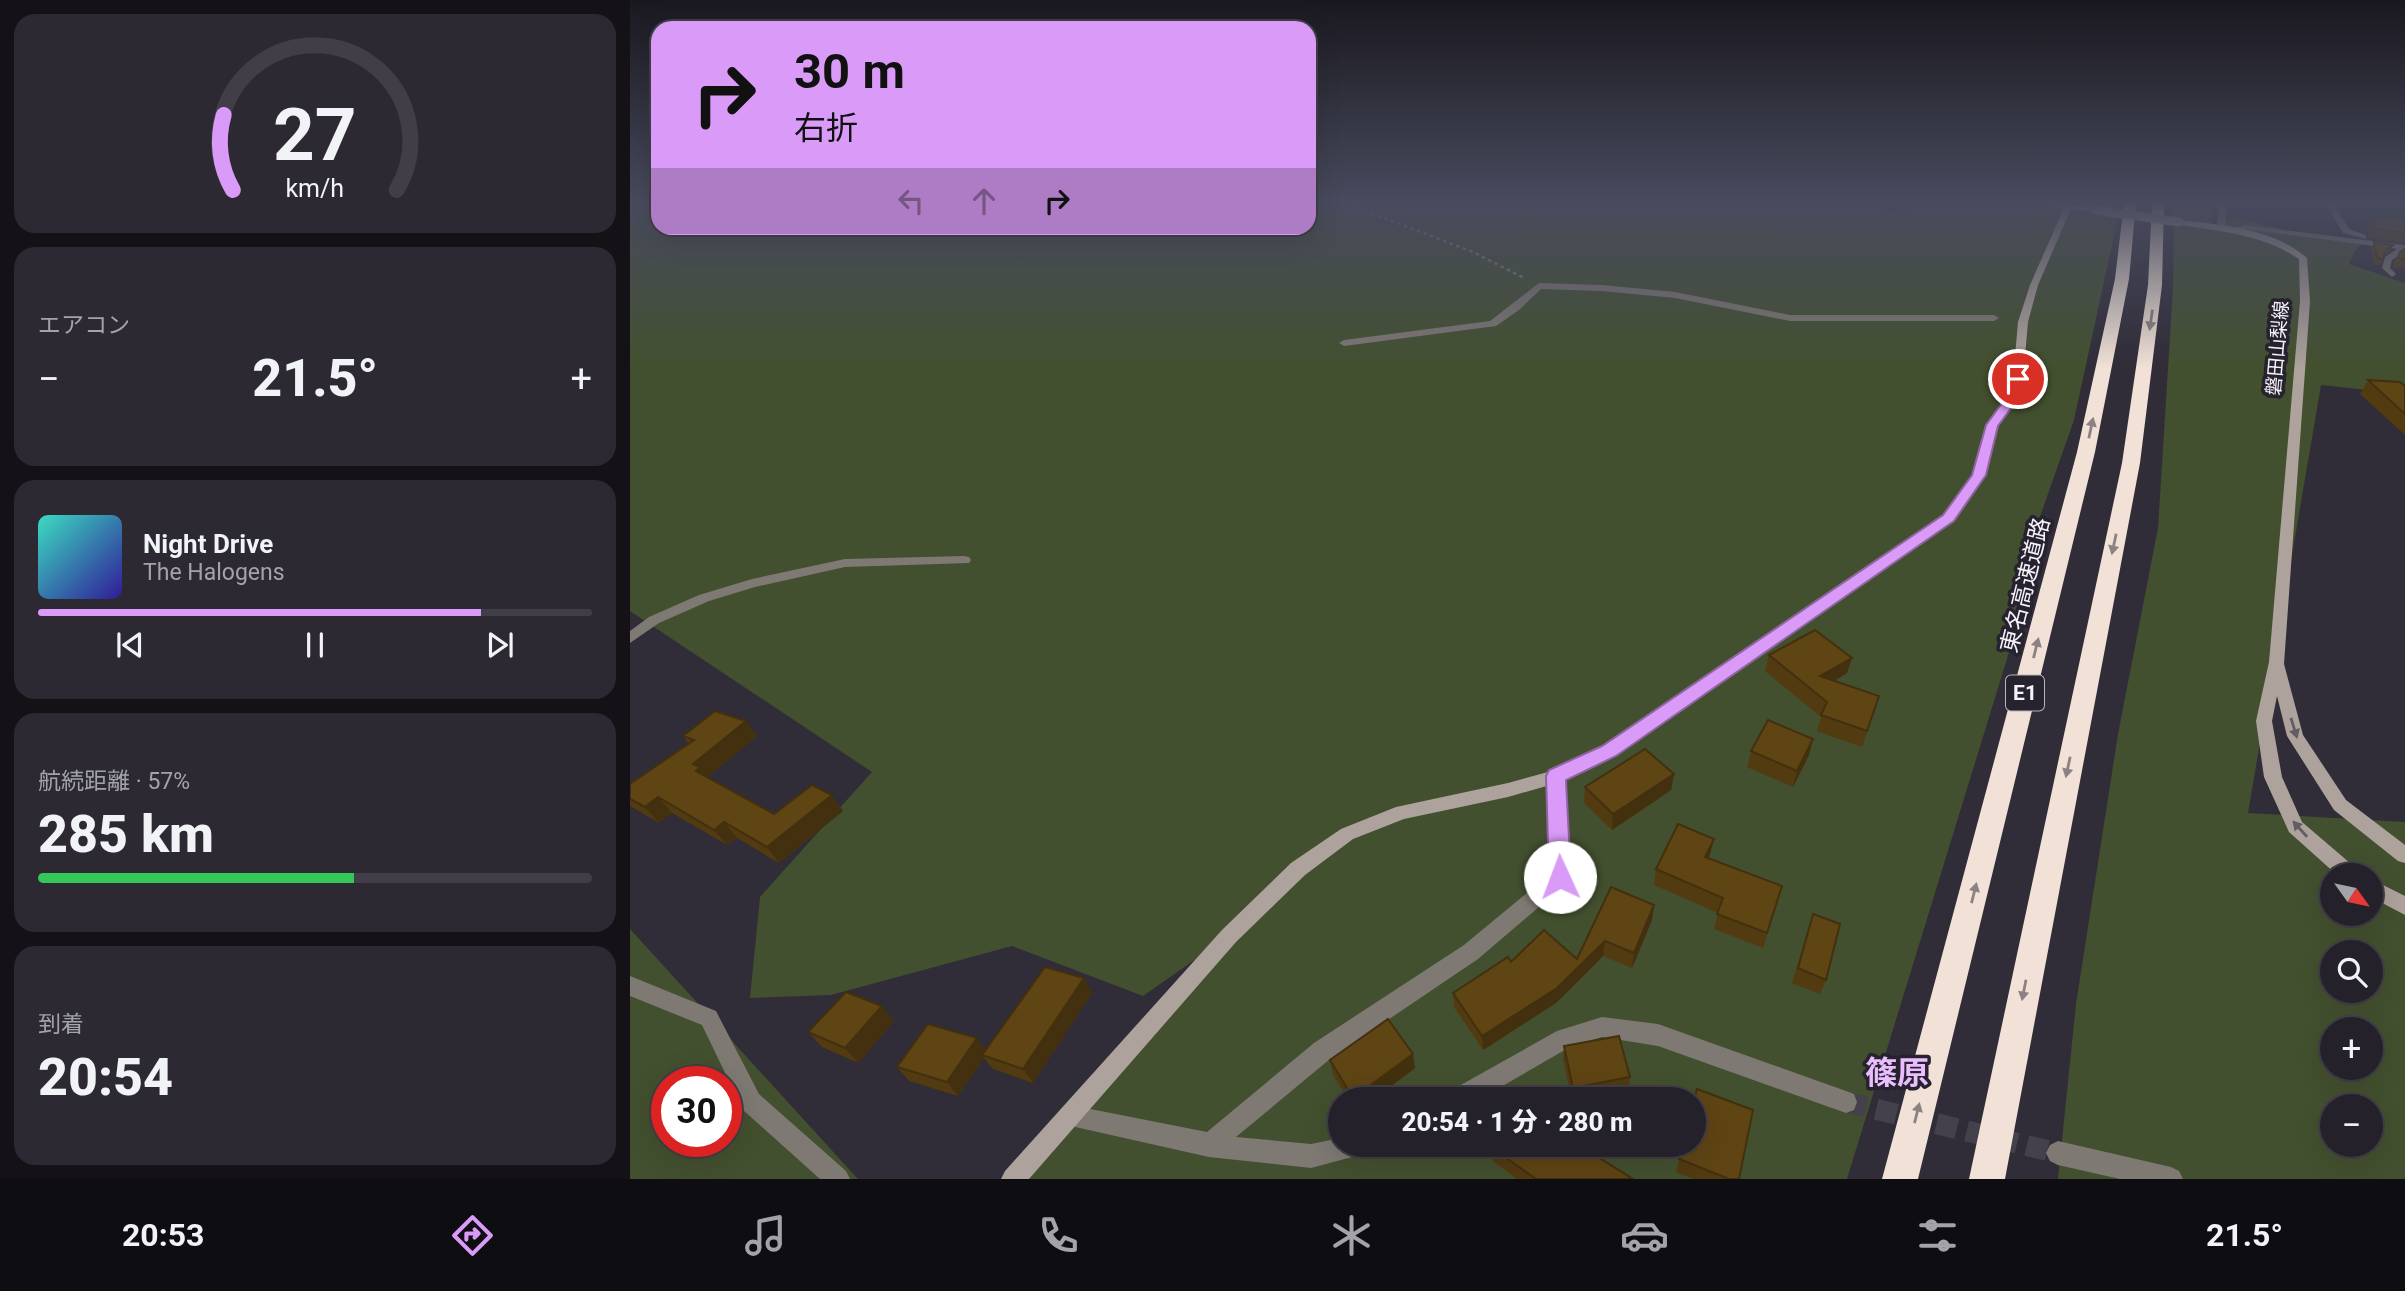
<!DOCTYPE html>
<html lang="ja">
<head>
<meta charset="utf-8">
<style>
  body { margin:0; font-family:Roboto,"Noto Sans JP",sans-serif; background:#2c2932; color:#f1f3f6; height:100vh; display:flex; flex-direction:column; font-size:26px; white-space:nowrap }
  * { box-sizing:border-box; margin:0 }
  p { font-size:23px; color:#a3a3a8 }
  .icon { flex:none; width:38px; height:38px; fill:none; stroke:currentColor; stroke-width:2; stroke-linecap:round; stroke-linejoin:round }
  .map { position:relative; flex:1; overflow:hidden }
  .sheet { display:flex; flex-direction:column; gap:14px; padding:14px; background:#141217; width:630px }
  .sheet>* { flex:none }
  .hud { position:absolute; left:21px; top:21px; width:665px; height:214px; border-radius:21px; box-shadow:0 7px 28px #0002,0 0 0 2px #413e47; background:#da9af7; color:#111; overflow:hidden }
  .needle { width:46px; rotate:123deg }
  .buttons { position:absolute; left:1690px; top:863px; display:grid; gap:14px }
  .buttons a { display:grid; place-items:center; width:63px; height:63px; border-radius:50%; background:#24212a; box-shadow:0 7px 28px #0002,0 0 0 2px #413e47; font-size:35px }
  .speed { position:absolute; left:21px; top:1066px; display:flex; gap:14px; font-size:35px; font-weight:700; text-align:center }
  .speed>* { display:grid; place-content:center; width:91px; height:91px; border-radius:50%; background:#24212a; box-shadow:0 7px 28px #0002,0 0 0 2px #413e47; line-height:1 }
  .speed .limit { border:10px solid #d22; background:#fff; color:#111 }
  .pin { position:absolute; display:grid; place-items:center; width:60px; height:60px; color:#fff; margin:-30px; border:4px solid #fff; border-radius:50%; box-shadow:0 2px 7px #0007 }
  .me { position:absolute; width:77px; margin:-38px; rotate:358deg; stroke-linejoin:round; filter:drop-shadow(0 0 5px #0008) }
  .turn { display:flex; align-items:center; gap:24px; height:147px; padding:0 28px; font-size:32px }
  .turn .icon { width:91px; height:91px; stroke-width:2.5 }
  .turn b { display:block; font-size:49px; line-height:60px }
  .lanes { display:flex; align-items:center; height:66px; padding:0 28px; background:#0003; justify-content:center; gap:35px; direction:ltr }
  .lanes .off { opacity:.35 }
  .big { font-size:52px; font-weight:800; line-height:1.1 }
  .sheet .tile { flex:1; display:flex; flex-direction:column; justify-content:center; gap:10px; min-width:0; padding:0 24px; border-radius:21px; background:#2c2932 }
  .sheet .dial { align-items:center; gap:0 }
  .dial svg { height:182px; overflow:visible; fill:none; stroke:#413e47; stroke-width:7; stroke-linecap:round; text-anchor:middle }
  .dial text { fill:#f1f3f6; stroke:none }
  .song { display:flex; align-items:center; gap:21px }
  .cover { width:84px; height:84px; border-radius:10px; background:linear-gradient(135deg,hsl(170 70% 55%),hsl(250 70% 35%)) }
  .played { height:7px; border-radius:4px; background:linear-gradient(90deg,#da9af7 80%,#413e47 80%) }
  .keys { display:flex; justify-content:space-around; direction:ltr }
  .heat { display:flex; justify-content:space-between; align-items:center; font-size:38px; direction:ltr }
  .charge { height:10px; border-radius:5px; background:linear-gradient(90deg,#34c759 57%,#413e47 0) }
  .trip { position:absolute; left:698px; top:1087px; width:378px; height:70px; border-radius:35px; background:#24212a; box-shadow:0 7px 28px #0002,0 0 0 2px #413e47; font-weight:800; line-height:70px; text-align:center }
  .tab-bar { display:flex; height:112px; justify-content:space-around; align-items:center; background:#0e0d11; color:#a3a3a8 }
  .tab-bar .icon { width:49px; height:49px }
  .tab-bar .selected { color:#da9af7 }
  .tab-bar b { font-size:32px; color:#f1f3f6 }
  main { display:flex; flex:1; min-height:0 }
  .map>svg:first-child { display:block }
  .green { fill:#43502f; fill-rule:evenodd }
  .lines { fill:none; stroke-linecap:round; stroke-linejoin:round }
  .street-tunnel { stroke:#44404c; stroke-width:21; stroke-dasharray:21 10; stroke-linecap:butt }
  .path { stroke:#84818b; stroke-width:2.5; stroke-dasharray:3.5 3.5; stroke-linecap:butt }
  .street { fill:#7f7974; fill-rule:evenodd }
  .secondary { fill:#ada39c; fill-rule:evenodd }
  .highway { fill:#f1e1d6; fill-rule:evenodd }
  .secondary-bridge { stroke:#ada39c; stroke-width:9 }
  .wall { fill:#523a11 }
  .shaded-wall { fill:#42300e }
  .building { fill:#5f4414; stroke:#42300e; stroke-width:2 }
  .oneway { fill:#8c8282 }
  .oneway2 { fill:#635c60 }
  .route { fill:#da9af7; stroke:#8e64a1; stroke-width:2 }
  .labels { text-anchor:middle; stroke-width:7; stroke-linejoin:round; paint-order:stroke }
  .far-street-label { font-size:19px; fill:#f5f2fb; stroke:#26222e }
  .shield { fill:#26222e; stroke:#b7b4be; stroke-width:2 }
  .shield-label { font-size:21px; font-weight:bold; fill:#f5f2fb }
  .street-label { font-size:23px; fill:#f5f2fb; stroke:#26222e }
  .near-quarter-label { font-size:32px; font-weight:bold; fill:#e9bdfe; stroke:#26222e }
</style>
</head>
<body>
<main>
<section class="sheet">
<div class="tile dial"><svg viewBox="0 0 100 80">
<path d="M14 69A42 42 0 1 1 86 69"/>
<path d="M14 69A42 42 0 0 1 10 36" stroke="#da9af7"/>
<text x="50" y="56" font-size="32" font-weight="700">27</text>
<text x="50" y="72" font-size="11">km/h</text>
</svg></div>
<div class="tile"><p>エアコン</p>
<div class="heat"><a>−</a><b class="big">21.5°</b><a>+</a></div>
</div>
<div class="tile">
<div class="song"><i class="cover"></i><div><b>Night Drive</b><p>The Halogens</p></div></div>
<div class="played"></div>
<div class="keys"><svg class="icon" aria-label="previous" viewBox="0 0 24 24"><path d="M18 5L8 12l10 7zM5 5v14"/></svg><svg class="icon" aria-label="pause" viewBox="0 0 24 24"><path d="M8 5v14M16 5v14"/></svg><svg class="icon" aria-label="next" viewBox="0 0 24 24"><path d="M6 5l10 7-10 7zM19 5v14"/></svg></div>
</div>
<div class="tile"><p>航続距離 · 57%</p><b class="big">285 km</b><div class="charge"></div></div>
<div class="tile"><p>到着</p><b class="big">20:54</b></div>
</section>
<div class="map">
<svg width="1775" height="1179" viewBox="0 0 1775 1179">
  <rect width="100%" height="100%" fill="#302c38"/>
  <g class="green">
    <path d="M0,203h28v25h651v-25h539l46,8 14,-2 6,-6h130l29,6 1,-6h47l-47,217 -38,108 -6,56 -183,595h-828l207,-241 -83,58 -131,-50 -181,49 -81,3 10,-101 112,-125 -242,-161zM710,1099h354v45h-354z"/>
    <path d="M1540,203h39l5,27 17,-13 74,18 58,7 -9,10 -5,12 56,19v111l-84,-9 -73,428 157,9v357h-347l18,-175 42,-270 40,-206 15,-240 1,-63zM1703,875h38v39h-38zM1703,952h38v38h-38zM1703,1029h38v39h-38zM1703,1106h38v38h-38z"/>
    <path d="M0,929l228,250h-228zM37,1082h59v59h-59z"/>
  </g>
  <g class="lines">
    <path class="street-tunnel" d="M1216,1102l212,51"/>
    <g class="path">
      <path d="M0,203l28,1"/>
      <path d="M715,203l128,49 51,26"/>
    </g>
    <g class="street">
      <path d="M1589,203h8l-2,25 -4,2 -4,-2z"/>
      <path d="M1695,203h8l16,26 17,6v4l-23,-6z"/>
      <path d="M1614,225l161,20v6l-13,9 -2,8 6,6 -4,3 -10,-9 3,-11 12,-8 -152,-20 -9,3 -4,-2z"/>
      <path d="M909,283l63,2 73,7 115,23h204l5,3 -5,3h-204l-115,-23 -73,-7 -61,-2 -22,21 -23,16 -152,20 -5,-3 5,-3 146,-19z"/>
      <path d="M334,556l5,1 2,3 -2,3 -124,4 -90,20 -46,14 -50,22 -29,20v-12l19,-14 50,-22 53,-16 93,-20z"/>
      <path d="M926,769l6,2 3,5 4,101 -2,6 -89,76 -148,100 -94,78 75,7 29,-6v6h34l-3,8 -60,16 -102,-11 -147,-33 -3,-8 3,-8 8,-3 137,27 107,-89 150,-98 86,-71 -3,-98 3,-5z"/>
      <path d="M0,976l86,35 43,83 87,77 4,8h-30l-77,-69 -41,-85 -72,-29z"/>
      <path d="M972,1017l56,7 188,67 8,3 3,8 -3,8 -8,3 -188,-67 -56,-9 -32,10 -90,52h-33l3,-8 107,-60z"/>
      <path d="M1428,1141l113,26 8,4 4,8h-63l-62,-14 -8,-4 -4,-8 4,-8z"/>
    </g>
    <g class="secondary">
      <path d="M1414,203h18l38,7 -4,2 -25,-3 -33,76 -10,37 -5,57 -7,21 -18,25 -13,50 -32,46 -338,235 -51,25 -56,16 -104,22 -51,20 -48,36 -69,67 -207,237h-28l4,-8 217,-241 69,-67 50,-34 55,-22 112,-24 51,-14 44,-23 340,-231 30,-40 13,-50 20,-25 7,-21 5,-57 12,-37 34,-77z"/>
      <path d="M1549,220c43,5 94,8 128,38l3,43 -26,363 19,71 43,65 59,45v18l-7,-2 -64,-51 -47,-74 -10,-40 -5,25 10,56 20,45 55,47 2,6h-22l-48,-43 -25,-55 -8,-56 13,-59 31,-361 -1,-42c-39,-26 -79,-27 -123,-35v-4z"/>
      <path d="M1741,879l34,17v19l-34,-18z"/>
    </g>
    <g class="highway">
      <path d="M1494,203h12l-7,76 -34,173 -177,727h-36l195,-727 38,-173z"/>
      <path d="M1522,203h12l-2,82 -22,178 -135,716h-36l153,-716 26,-178z"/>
    </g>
    <path class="secondary-bridge" d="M1466,210l83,12"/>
  </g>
  <g class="wall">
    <path d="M1754,216l21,4v23l-36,-5 -1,-11 5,-9 9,2z"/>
    <path d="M1744,242l19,3 -3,6 -5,4 -5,10 -6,-1 -3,-16z"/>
    <path d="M1775,249v20l-12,-2 1,-5 6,-10z"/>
    <path d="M1738,380l37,6v49l-45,-41z"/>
    <path d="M1139,655l78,18 -13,8 45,15 -17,51 -45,-16 4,-14 -56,-46z"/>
    <path d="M116,721l11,15 -49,41 1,1 65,36 69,-3 -64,52 -42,-25 -10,7 -55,-32 -13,10 -29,-17v-22l58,-41 -5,-7z"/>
    <path d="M1183,739l-4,16 -16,32 -46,-20 4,-16z"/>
    <path d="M1044,774l-3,16 -59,40 -28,-27 1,-16z"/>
    <path d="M1084,839l-5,19 73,28 -19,62 -49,-19 4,-16 -64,-28 2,-16z"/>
    <path d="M1024,905l-2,15 -20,48 -29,-12 -47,47 -73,47 -29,-43 -1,-14 58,-31 66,-3z"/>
    <path d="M1183,914l13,66 -6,14 -28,-11z"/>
    <path d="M462,993l-59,90 -40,-14 -9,-11 -26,38 -49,-15 -12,-14 89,-17z"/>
    <path d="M252,1006l12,15 -36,42 -36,-16 -14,-15z"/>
    <path d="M934,1046l66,31 -2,14 -40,8h-16l-9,-39z"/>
    <path d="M700,1060l85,8 -41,31h-26l-15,-24z"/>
    <path d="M1053,1144l56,35h-46l-17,-7z"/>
    <path d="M862,1148l141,31h-116l-24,-18z"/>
  </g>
  <g class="shaded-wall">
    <path d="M1222,658l-5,15 -31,19 4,-16z"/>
    <path d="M116,721l11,15 -49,41 5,6 -17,-12 -3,-7z"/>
    <path d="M1183,739l-4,16 -16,32 4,-16z"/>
    <path d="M1044,774l-3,16 -59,40 1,-16z"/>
    <path d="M202,795l11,16 -64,52 -12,-16z"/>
    <path d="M28,797l14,16 -13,10 -14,-16z"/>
    <path d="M94,822l13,16 -10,7 -13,-15z"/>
    <path d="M1084,839l-4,15 -8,19 3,-16z"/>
    <path d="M1024,905l-2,15 -20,48 2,-15z"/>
    <path d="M975,941l-2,15 -47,47 -73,47 -1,-14z"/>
    <path d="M454,978l8,15 -59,90 -10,-14z"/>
    <path d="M252,1006l12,15 -36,42 -13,-15z"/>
    <path d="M347,1038l11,15 -6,2 2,3 -26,38 -11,-14z"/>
    <path d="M783,1054l2,14 -41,31h-21v-1z"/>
  </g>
  <g class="building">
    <path d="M1754,216l21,4v13l-31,-4 -1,-11 13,3z"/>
    <path d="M1744,242l19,3 -7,5 -3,9 -6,-1z"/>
    <path d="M1775,249v10l-7,-1 2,-6z"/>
    <path d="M1738,380l32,2 5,4v28z"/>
    <path d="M1185,630l37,28 -32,18 59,20 -12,35 -46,-16 6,-13 -58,-47z"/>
    <path d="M85,711l31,10 -53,43 7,3 -4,4 78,43 38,-29 20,10 -65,52 -43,-25 -10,8 -56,-33 -13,10 -15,-8v-15l64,-44 -11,-4z"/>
    <path d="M1138,720l45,19 -16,32 -46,-20z"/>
    <path d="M1015,749l29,25 -61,40 -28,-27z"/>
    <path d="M1048,824l36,15 -9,18 77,29 -15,47 -50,-19 6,-16 -67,-29z"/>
    <path d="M981,887l43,18 -20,48 -29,-12 -48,47 -75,48 -29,-43 55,-36 3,5 33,-32 33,29z"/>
    <path d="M1183,914l27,10 -14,56 -28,-12z"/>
    <path d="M415,967l39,11 -61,91 -41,-14z"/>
    <path d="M216,992l36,14 -37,42 -37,-16z"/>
    <path d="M758,1019l25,35 -60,44 -23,-38z"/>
    <path d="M298,1024l49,14 -30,44 -50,-15z"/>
    <path d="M989,1036l11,41 -57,11 -9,-42z"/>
    <path d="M1067,1089l56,21 -14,69h-10l-50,-20 4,-15h11v-44z"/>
    <path d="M864,1144h83l56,35h-97l-44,-31z"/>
  </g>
  <defs><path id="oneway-solid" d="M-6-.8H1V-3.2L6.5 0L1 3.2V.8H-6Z" transform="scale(1.75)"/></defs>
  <g class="oneway">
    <use href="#oneway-solid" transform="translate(1521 320) rotate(98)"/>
    <use href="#oneway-solid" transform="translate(1461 428) rotate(-78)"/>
    <use href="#oneway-solid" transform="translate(1484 544) rotate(102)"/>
    <use href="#oneway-solid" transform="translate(1406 648) rotate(-76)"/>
    <use href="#oneway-solid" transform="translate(1438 767) rotate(102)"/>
    <use href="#oneway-solid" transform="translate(1344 893) rotate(-76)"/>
    <use href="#oneway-solid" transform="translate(1394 990) rotate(101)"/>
    <use href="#oneway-solid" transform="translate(1287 1113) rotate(-76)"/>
  </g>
  <g class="oneway2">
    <use href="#oneway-solid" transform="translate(1664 728) rotate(73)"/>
    <use href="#oneway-solid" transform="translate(1670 829) rotate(-132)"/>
  </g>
  <linearGradient id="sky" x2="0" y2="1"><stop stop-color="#1a181f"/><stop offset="0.55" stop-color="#484b5e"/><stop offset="1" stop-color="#484b5e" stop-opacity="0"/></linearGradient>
  <rect width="1775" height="368" fill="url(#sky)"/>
  <path class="route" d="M1388,375l6,4 -7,21 -19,26 -12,49 -32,46 -338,235 -50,24 5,97 -3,7 -8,3 -7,-3 -4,-7 -3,-101 3,-6 53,-24 341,-231 29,-40 14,-50 19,-26 7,-20z"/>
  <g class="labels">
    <g class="far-street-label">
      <text transform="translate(1647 348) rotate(-85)" y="7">磐田山梨線</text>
    </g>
    <rect class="shield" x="1376" y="675.5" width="38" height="35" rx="5"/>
    <g class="shield-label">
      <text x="1395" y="700">E1</text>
    </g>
    <g class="street-label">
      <text transform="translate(1395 585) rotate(-76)" y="8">東名高速道路</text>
    </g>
    <g class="near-quarter-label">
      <text x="1267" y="1084">篠原</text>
    </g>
  </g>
</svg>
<div class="buttons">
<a><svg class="needle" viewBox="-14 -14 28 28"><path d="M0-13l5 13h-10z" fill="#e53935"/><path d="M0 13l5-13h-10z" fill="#a3a3a8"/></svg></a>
<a><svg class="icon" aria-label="search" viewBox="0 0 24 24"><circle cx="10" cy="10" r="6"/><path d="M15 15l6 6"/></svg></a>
<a>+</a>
<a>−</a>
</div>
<div class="speed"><div class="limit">30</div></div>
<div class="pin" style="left:1388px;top:379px;background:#d93025"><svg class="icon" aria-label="arrive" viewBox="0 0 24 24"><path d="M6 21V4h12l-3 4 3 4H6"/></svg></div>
<svg class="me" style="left:930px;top:877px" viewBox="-20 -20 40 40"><circle r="19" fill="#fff"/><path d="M0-13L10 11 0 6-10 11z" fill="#da9af7"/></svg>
<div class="trip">20:54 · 1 分 · 280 m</div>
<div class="hud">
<div class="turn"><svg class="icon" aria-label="right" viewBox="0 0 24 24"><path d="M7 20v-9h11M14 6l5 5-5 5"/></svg><div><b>30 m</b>右折</div></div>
<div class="lanes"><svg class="icon off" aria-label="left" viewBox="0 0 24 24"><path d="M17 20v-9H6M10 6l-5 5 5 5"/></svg><svg class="icon off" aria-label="ahead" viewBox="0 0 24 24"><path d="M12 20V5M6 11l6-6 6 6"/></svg><svg class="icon" aria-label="right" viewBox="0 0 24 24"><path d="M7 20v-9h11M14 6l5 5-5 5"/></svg></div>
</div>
</div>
</main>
<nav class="tab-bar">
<b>20:53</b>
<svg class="icon selected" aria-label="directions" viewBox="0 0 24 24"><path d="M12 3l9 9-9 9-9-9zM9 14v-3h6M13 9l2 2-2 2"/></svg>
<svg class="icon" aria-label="music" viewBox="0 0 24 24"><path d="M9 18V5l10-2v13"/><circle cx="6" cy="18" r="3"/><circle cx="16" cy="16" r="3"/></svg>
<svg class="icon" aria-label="phone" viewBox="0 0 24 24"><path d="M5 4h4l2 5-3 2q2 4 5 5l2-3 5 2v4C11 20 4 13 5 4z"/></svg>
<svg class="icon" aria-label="climate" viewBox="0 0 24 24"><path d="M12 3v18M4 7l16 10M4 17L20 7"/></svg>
<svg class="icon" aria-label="car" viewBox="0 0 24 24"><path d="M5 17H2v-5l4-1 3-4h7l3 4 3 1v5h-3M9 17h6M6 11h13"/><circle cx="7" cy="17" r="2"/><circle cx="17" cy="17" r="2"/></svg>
<svg class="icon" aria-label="filters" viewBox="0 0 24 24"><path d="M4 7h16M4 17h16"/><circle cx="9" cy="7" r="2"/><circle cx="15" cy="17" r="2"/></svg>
<b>21.5°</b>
</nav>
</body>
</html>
